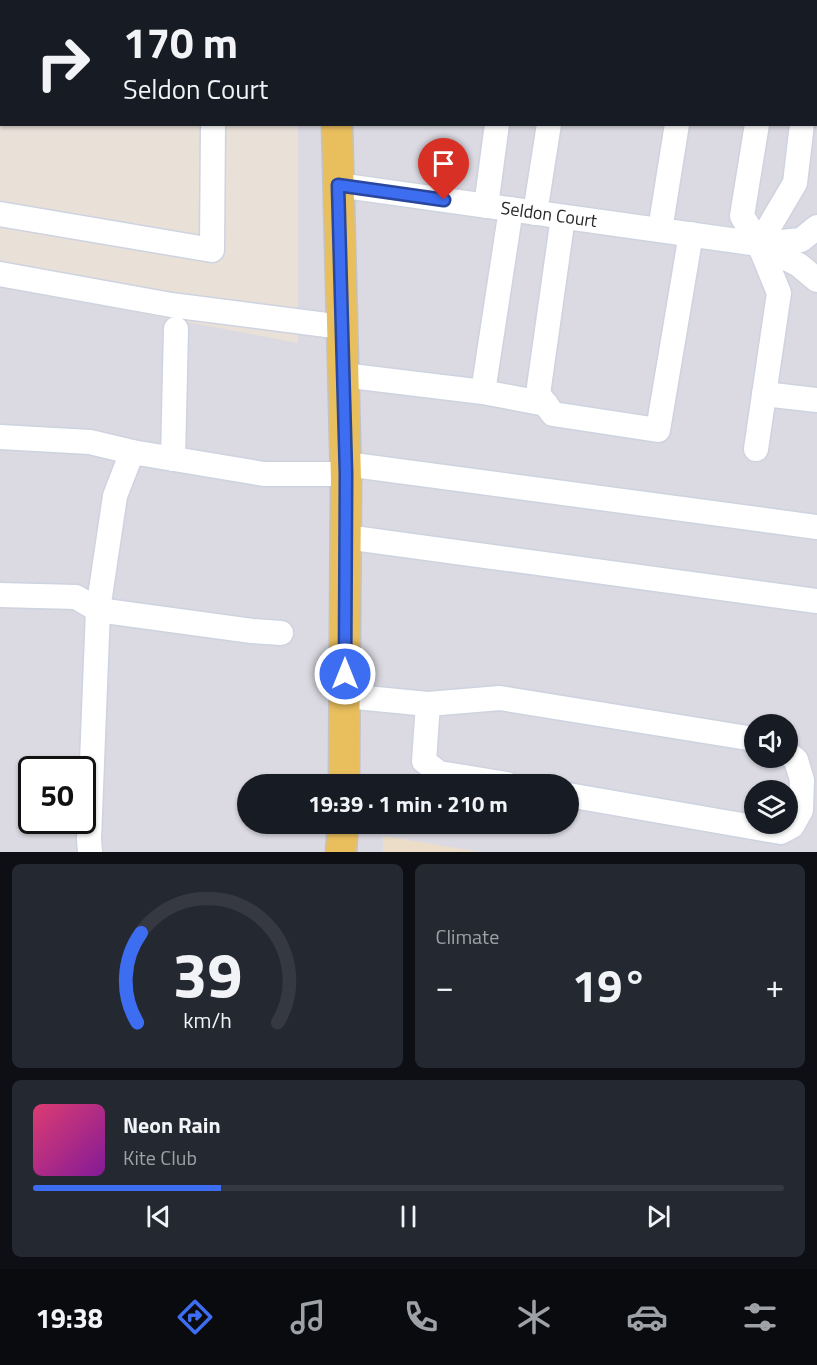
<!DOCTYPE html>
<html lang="en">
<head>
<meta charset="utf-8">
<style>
  body { margin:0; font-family:"Titillium Web",sans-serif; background:#242831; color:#f1f3f6; height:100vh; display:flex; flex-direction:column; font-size:22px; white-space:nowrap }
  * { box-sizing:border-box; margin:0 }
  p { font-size:20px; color:#9ea1a6 }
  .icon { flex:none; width:33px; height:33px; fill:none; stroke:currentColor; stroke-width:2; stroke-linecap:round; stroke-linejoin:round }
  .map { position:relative; height:852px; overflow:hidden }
  .side { display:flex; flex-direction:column; gap:12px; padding:12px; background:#0d0f14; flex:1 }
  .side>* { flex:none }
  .banner { position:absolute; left:0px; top:0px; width:818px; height:126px; box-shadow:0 2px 4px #0004; background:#171b24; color:#f1f3f6; overflow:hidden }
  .fabs { position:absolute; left:744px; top:714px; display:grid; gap:12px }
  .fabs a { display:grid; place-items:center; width:54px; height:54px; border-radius:50%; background:#171b24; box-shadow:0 2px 4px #0004; font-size:30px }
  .speed { position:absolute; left:18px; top:756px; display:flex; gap:12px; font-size:30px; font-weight:700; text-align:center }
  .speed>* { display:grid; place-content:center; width:78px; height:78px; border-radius:50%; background:#171b24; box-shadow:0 2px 4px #0004; line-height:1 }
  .speed .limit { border:3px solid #111; border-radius:9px; background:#fff; color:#111 }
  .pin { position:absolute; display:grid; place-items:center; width:51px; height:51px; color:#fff; margin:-62px -26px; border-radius:50% 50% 50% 0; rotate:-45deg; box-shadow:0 0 6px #0007 }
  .pin .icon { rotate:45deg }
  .me { position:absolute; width:66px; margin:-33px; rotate:0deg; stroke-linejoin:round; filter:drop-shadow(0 0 4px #0008) }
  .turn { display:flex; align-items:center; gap:21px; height:126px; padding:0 24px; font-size:27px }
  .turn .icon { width:78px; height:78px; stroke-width:2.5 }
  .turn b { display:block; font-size:42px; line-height:51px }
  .big { font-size:45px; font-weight:700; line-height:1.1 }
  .side .card { flex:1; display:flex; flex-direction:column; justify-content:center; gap:9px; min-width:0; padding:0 21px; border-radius:9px; background:#242831 }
  .side .dial { align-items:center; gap:0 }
  .dial svg { height:156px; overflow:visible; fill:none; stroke:#363941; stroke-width:7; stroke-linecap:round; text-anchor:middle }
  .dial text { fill:#f1f3f6; stroke:none }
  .song { display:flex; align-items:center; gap:18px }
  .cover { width:72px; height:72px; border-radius:9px; background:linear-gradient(135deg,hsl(340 70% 55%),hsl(290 70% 35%)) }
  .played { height:6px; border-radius:3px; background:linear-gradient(90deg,#3d6df1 25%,#363941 25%) }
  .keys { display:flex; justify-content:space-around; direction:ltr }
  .heat { display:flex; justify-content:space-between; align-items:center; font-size:33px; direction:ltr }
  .side .tiles { flex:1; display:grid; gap:12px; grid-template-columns:1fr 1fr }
  .card:last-child { grid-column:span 2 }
  .trip { position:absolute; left:237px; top:774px; width:342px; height:60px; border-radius:30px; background:#171b24; box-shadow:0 2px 4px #0004; font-weight:700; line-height:60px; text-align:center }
  .dock { display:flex; height:96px; justify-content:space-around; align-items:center; background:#090b0e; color:#9ea1a6 }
  .dock .icon { width:42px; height:42px }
  .dock .current { color:#3d6df1 }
  .dock b { font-size:27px; color:#f1f3f6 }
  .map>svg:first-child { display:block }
  .industrial { fill:#dbd9e1; fill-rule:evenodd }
  .education { fill:#ebddc8 }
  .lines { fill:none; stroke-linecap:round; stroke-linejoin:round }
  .minor-casing { stroke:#ced3e0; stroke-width:27 }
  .major-casing { stroke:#c3c3c3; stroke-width:33 }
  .minor { stroke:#fff; stroke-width:24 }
  .major { stroke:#e9be5d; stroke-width:30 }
  .route-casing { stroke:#28479d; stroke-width:15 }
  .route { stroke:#3d6df1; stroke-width:10 }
  .labels { text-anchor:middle; stroke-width:4.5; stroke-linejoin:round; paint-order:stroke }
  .street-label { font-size:18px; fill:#272727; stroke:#fff }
</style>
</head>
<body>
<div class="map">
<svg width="817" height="852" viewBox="0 0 817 852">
  <rect width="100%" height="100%" fill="#e9e1d8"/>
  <path class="industrial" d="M297,0h520v852h-337l-97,-16v16h-383v-565l298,56v-218l518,-1v-122h-519zM754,724h34v34h-34zM32,770h50v50h-50zM248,784h320v40h-320zM754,790h34v34h-34z"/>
  <path class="education" d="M383,836l97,16h-97z"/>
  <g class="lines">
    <g class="minor-casing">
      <g id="minor">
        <path d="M373,0l12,2"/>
        <path d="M0,104h2"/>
        <path id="s1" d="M338,185l421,59 42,-4 16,-13"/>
        <path d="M486,206l11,-82"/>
        <path d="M535,213l14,-89"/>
        <path d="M0,214l212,36 1,-126"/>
        <path d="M563,217l-25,177 15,20 105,16 33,-196"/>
        <path d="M660,230l17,-106"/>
        <path d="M759,244l36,-61 7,-59"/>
        <path d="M759,244l40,21 18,15"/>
        <path d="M0,274l171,31 171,22"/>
        <path d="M343,375l140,17 63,12"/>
        <path d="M483,392l28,-183"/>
        <path d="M764,394l53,6"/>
        <path d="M0,437l90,5 42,10 132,22h82"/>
        <path d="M756,449l23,-156 -20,-49 -17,-28 15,-92"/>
        <path d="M173,459l3,-130"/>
        <path d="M346,464l471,63"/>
        <path d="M346,537l471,64"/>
        <path d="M0,595l76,2 22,13 154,21 29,2"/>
        <path d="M345,696l83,8 -4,57 15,12 68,11"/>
        <path d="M428,704l72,-6 254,41"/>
        <path d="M568,795l213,37 11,-6 9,-16 1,-30 -6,-20 -8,-7"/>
        <path d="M90,852l-1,-13 9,-229 17,-114 17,-44"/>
      </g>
    </g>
    <g class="major-casing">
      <g id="major">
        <path d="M335,0v2"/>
        <path d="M337,124l9,356 -2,304"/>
        <path d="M341,852l2,-28"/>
      </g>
    </g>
    <use href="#minor" class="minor"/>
    <use href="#major" class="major"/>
  </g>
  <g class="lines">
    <g class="route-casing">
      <path id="route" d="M345,674l1,-200 -8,-289 106,15"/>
    </g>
    <use href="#route" class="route"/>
  </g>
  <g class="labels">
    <g class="street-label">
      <text dy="6" stroke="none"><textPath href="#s1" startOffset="213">Seldon Court</textPath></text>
    </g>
  </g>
</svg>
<div class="fabs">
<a><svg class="icon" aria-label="sound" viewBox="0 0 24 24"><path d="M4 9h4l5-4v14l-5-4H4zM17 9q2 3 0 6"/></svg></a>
<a><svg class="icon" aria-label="layers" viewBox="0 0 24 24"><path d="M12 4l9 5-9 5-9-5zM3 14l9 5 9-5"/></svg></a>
</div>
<div class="speed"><div class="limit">50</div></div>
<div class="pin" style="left:444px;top:200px;background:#d93025"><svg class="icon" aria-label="arrive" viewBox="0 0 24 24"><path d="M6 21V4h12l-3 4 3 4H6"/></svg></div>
<svg class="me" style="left:345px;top:674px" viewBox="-20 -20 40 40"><circle r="17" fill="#3d6df1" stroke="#fff" stroke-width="3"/><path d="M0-11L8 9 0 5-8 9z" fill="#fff"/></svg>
<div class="trip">19:39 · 1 min · 210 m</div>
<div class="banner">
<div class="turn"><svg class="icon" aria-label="right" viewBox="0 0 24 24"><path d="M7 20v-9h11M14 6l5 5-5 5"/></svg><div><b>170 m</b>Seldon Court</div></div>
</div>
</div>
<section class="side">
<div class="tiles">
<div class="card dial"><svg viewBox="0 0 100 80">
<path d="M14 69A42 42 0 1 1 86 69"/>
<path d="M14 69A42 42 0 0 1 16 23" stroke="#3d6df1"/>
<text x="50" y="56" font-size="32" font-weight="700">39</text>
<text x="50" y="72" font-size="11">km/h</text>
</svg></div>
<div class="card"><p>Climate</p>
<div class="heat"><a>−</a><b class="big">19°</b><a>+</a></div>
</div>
<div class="card">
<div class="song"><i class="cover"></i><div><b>Neon Rain</b><p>Kite Club</p></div></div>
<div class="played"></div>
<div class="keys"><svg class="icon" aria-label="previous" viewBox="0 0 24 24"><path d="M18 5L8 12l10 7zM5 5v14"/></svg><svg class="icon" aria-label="pause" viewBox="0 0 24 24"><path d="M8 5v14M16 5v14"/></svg><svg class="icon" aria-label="next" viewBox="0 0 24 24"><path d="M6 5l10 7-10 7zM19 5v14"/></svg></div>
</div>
</div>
</section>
<nav class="dock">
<b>19:38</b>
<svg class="icon current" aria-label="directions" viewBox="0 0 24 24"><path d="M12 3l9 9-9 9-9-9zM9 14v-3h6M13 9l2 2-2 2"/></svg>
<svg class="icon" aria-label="music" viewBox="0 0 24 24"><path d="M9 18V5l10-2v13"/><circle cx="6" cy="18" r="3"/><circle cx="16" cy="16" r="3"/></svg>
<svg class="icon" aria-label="phone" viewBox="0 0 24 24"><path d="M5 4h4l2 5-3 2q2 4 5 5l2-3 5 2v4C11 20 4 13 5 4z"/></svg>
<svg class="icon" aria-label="climate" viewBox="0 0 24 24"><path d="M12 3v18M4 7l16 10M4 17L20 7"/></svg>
<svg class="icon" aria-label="car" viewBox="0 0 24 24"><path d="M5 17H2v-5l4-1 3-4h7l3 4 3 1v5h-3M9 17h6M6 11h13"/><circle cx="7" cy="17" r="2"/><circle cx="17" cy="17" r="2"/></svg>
<svg class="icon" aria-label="filters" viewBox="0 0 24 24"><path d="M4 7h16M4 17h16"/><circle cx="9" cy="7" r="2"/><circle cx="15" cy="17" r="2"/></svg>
</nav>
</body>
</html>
